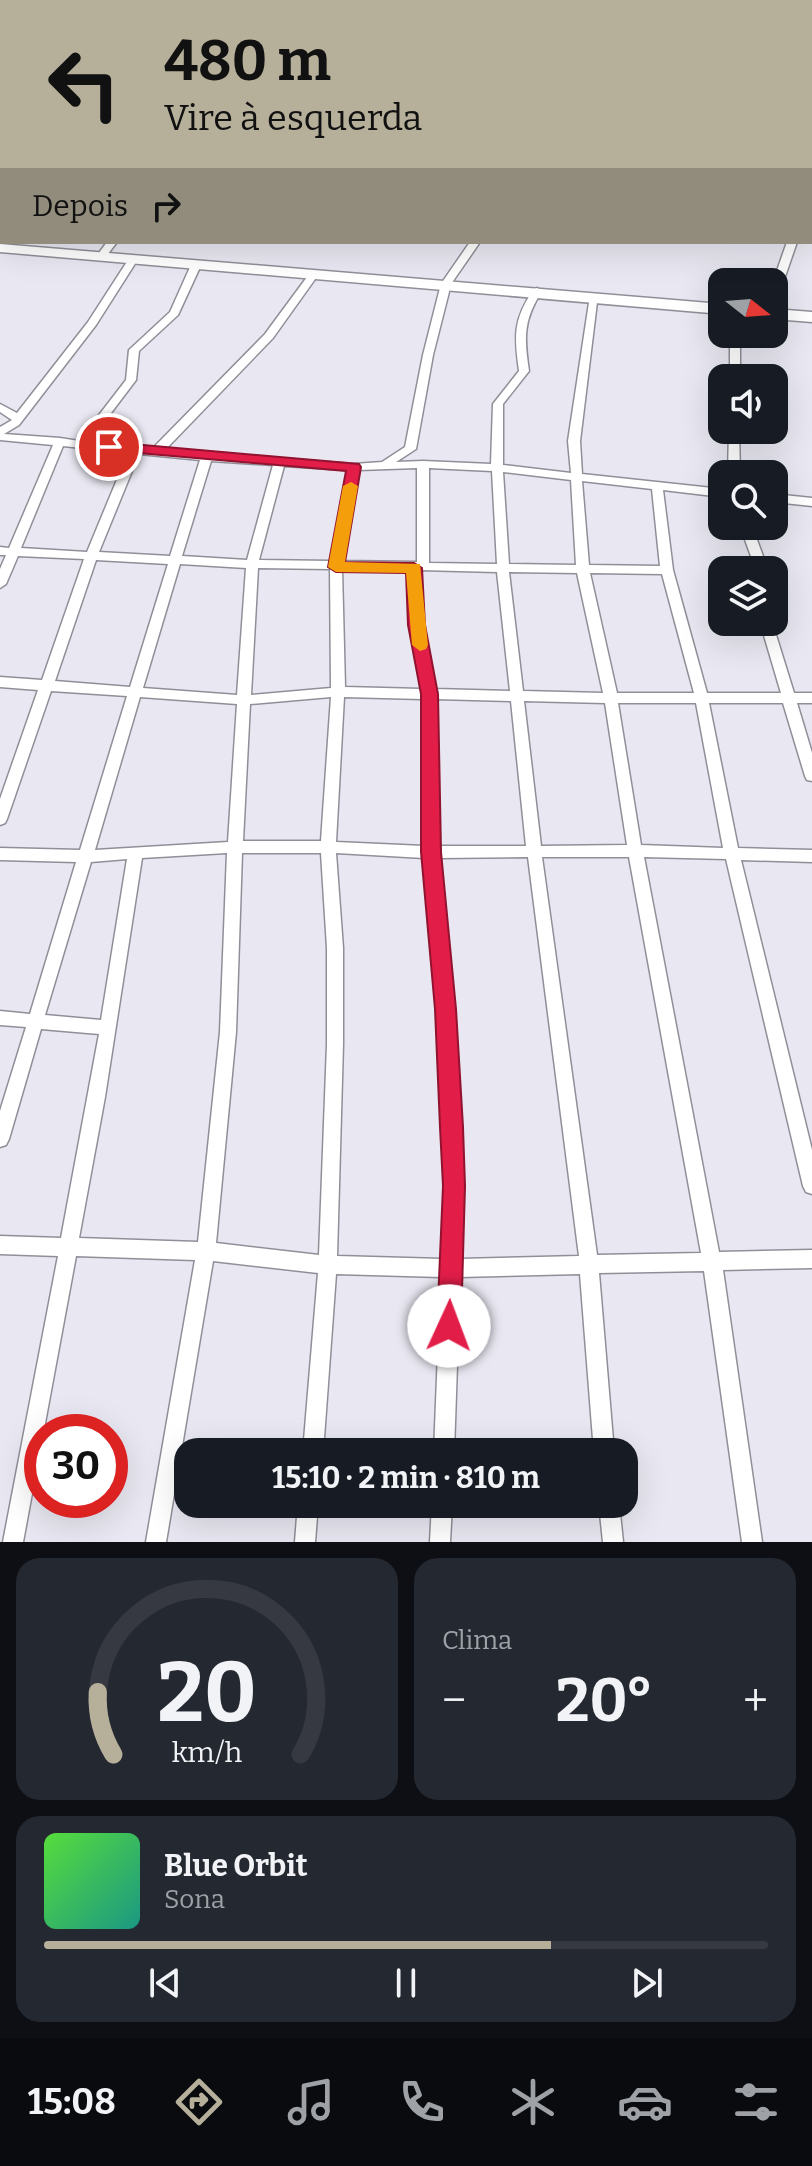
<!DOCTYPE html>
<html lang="pt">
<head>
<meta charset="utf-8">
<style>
  body { margin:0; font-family:Bitter,serif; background:#242831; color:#f1f3f6; height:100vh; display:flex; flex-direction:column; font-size:30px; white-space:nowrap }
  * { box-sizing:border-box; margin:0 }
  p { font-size:26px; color:#9ea1a6 }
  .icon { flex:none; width:44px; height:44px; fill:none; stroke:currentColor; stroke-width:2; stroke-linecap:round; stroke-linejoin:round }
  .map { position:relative; height:1542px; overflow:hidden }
  .details { display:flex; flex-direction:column; gap:16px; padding:16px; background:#0d0f14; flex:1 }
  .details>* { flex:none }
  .guide { position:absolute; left:0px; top:0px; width:812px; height:244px; box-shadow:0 8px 32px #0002; background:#b6af9a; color:#111; overflow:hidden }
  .needle { width:52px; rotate:107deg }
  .fabs { position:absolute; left:708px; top:268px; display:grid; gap:16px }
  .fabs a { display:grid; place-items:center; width:80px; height:80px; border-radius:16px; background:#171b24; box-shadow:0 8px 32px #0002; font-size:40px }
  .speed { position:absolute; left:24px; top:1414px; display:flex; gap:16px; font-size:40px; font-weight:700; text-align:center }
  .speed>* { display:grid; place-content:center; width:104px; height:104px; border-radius:50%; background:#171b24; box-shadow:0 8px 32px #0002; line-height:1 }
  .speed .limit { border:12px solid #d22; background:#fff; color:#111 }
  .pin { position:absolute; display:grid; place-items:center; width:68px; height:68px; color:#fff; margin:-34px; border:4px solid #fff; border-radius:50%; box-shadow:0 2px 8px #0007 }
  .me { position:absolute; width:88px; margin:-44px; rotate:2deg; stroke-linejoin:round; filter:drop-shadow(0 0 6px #0008) }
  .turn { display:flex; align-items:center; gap:28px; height:168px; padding:0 32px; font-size:36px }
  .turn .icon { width:104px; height:104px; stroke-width:2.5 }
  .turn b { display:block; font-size:56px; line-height:68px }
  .then { display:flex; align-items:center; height:76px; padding:0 32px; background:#0003; gap:16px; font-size:30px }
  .big { font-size:60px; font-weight:700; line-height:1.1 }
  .details .tile { flex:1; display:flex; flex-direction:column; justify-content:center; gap:12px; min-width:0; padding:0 28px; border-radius:24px; background:#242831 }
  .details .dial { align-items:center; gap:0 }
  .dial svg { height:208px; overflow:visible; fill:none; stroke:#363941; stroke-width:7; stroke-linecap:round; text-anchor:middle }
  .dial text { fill:#f1f3f6; stroke:none }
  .song { display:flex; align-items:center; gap:24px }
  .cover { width:96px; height:96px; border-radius:12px; background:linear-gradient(135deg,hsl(110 70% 55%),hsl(170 70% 35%)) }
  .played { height:8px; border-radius:4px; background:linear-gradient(90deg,#b6af9a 70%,#363941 70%) }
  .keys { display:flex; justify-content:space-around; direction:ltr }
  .heat { display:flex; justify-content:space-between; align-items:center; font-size:44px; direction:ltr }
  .details .tiles { flex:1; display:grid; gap:16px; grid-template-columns:1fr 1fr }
  .tile:last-child { grid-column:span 2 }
  .trip { position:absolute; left:174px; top:1438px; width:464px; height:80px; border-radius:24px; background:#171b24; box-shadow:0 8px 32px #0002; font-weight:700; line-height:80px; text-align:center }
  .dock { display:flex; height:128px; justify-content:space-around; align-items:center; background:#090b0e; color:#9ea1a6 }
  .dock .icon { width:56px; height:56px }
  .dock .on { color:#b6af9a }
  .dock b { font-size:36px; color:#f1f3f6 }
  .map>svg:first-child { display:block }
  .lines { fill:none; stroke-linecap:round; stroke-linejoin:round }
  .street-casing { stroke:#908f98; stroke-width:3 }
  .primary-casing { stroke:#908f98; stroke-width:3 }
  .street { fill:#fff; fill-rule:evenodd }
  .primary { fill:#fff; fill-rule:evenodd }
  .route { fill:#e11d48; stroke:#92132f; stroke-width:2 }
  .slow { fill:#f59e0b }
</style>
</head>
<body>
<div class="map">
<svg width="812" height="1542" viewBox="0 0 812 1542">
  <rect width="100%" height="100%" fill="#e9e8f2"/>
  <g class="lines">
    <g class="street-casing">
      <g id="street">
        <path d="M299,0h8l-9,2z"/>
        <path d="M447,0h29l3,2h-29z"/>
        <path d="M516,0h8l-9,2z"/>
        <rect x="603" y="0" width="8" height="2"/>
        <path d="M660,0h8l-9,2z"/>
        <path d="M728,0h8l-9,2z"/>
        <path d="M769,0h8l-9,2z"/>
        <rect x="0" y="18" width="2" height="4"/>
        <rect x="810" y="24" width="2" height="4"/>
        <rect x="810" y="79" width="2" height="4"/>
        <rect x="810" y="137" width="2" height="6"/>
        <rect x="0" y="156" width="2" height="6"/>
        <path d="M812,178v11l-2,1v-11z"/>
        <path d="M107,242h10l-13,17h-6l-2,-2z"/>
        <path d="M470,242h10l-29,42 -18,71 -17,94 -20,13 27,-1 68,3 2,-60 26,-33c-5,-35 -6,-52 15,-82l3,-1 5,3c-19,29 -18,47 -13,80l-26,33v61l68,8 -3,-32 22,-145 8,-2 -18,147 2,33 140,15v8l-59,-7 10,80 34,123h74l-21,-71h12l22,71h18v10h-15l15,50v28l-5,-1 -2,-4 -22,-73h-74l29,145 74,2v12l-71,-2 71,290v44l-6,-2 -3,-6 -77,-327 -82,-2 75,395 93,-2v18l-89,2 39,272h-20l-38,-271 -105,2 15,179h-20l-14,-178 -120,3 -6,175h-20l7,-175 -105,-3 -13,178h-20l15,-179 -105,-12 -47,281h-20l49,-282 -119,-4 -53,286h-20l55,-286 -58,-2v-18l61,2 38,-204 -58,-5 -32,110 -3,6 -6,2v-36l26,-84 -26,-2v-14l30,3 46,-152 -76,-2v-12l80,2 47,-154 -76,-5 -44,128 -2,4 -5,2v-26l38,-109 -38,-3v-10l42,3 42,-121 -66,-3 -12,28 -6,4v-19l6,-14h-6v-8l9,1 44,-103 -53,-5v-13l12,-7 -12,-8v-8l17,9 71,-91 42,-65h6l2,2 -42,66 -77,100 -15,9 56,4 19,3 47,-61 3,-30 41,-38 21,-47 8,-2 2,2 -23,50 -39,36 -3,29 -47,62 64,6 112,-114 45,-61 3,-1 5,3 -45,63 -108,112 189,14 28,-2 23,-15 18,-92 18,-71zM63,446l65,7 -41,99 -66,-4zM139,454l61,6 -30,96 -71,-4zM211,461l62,4 -26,95 -65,-4zM284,466l64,4 -17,91 -72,-1zM417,468v94l-74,-1 16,-91zM429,468l63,3 5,93 -68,-1zM503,472l68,8 5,85 -67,-1zM582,481l70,8 8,77 -71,-1zM96,560l72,4 -38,123 -75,-6zM180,564l66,4 -9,127 -94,-7zM258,568l72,1 1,119 -80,7zM342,569l66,1 2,55 11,64 -76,-2zM420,570l77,2 13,119 -75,-2 -13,-64zM509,572l68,1 26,120 -80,-2zM590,573l72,1 32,119h-77zM140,697l97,7 -9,138 -133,8zM331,697l-10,144h-78l7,-137zM344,697l78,2 2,147 -88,-4zM436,699l75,2 15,145h-88zM524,701l81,2 22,142 -86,1zM618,703h78l27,145 -82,-3zM227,853l-7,179 -22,210 -119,-4 26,-141 37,-239zM242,853h79l6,95v96l-8,211 -103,-12 20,-211zM336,853l88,5c12,133 24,266 18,401l-105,-3 6,-212v-96zM528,857l51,399 -119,3c5,-135 -8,-268 -21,-401zM542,857h87l72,396 -104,2zM127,859l-26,161 -56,-5 46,-153z"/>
        <path d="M787,242h10l-18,52 -5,3 -1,-15z"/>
        <rect x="730" y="334" width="10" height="44"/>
        <path d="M729,430h10l1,44h-12z"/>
        <path d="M774,494l38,4v8l-38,-4z"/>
        <path d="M740,526h12l16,44h-12z"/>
        <path d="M298,1504h20l-3,38h-20z"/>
        <path d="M432,1504h20l-2,38h-20z"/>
        <path d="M599,1504h20l4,38h-20z"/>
      </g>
    </g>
    <g class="primary-casing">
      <g id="primary">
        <path d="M0,244l722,60v10l-722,-62z"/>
        <path d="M774,309l38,3v10l-38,-3z"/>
      </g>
    </g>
    <use href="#street" class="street"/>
    <use href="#primary" class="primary"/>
  </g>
  <path class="route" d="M109,442l250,22 2,3 -16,95 69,1 8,5 3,57 13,69 3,158 15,157 7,118 2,59 -4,140 -3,9 -9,3 -8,-3 -4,-9 6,-140 -3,-59 -5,-118 -14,-157v-158l-13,-69 -2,-52 -70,-1 -8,-5 18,-96 -242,-21v-6z"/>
  <path class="slow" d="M351,482l7,4 -13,76 75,2 8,81 -2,4 -6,2 -8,-6 -6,-72 -70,-1 -8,-5 15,-81z"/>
</svg>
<div class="fabs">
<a><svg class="needle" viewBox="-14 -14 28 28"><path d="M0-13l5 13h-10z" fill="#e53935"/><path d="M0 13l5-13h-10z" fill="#9ea1a6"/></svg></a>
<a><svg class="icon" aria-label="sound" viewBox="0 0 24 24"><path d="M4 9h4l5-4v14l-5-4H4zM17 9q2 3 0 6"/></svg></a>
<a><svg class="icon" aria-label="search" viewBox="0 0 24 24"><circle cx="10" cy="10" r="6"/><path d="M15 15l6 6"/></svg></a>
<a><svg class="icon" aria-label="layers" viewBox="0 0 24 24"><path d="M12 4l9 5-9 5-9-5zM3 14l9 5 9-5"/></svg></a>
</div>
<div class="speed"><div class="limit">30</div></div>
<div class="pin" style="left:109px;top:447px;background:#d93025"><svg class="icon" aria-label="arrive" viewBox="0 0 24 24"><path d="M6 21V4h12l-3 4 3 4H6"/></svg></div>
<svg class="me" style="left:449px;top:1326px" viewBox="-20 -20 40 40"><circle r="19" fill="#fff"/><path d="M0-13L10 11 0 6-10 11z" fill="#e11d48"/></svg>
<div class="trip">15:10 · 2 min · 810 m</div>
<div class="guide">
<div class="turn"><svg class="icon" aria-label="left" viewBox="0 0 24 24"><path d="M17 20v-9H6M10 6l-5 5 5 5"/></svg><div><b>480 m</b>Vire à esquerda</div></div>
<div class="then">Depois<svg class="icon" aria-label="right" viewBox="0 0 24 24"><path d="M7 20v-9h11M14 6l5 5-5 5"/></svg></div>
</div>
</div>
<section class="details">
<div class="tiles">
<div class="tile dial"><svg viewBox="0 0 100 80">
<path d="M14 69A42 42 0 1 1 86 69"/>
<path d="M14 69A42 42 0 0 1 8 45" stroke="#b6af9a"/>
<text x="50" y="56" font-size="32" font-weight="700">20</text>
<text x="50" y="72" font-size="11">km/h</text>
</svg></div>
<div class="tile"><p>Clima</p>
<div class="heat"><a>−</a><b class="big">20°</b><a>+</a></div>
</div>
<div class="tile">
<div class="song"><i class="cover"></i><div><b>Blue Orbit</b><p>Sona</p></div></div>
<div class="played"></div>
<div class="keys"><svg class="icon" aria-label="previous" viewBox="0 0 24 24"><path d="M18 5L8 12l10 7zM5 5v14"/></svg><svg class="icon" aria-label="pause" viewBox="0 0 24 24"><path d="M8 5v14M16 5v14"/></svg><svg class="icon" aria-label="next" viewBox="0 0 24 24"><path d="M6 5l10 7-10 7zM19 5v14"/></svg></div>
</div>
</div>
</section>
<nav class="dock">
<b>15:08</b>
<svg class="icon on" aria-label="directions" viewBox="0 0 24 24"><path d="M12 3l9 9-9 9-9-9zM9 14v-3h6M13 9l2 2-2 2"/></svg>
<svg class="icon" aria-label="music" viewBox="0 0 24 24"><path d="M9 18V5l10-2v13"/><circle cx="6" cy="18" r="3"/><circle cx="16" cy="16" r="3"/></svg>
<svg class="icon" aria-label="phone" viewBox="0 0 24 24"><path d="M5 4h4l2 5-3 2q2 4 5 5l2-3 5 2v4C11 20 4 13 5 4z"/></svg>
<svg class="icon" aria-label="climate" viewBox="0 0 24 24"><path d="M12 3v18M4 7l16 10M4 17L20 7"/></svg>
<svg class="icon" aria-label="car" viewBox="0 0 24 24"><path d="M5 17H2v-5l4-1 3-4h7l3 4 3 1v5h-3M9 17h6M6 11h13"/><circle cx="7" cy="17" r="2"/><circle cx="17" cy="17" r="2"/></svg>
<svg class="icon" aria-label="filters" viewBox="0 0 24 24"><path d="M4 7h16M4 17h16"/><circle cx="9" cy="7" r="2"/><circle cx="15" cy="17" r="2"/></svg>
</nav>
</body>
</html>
